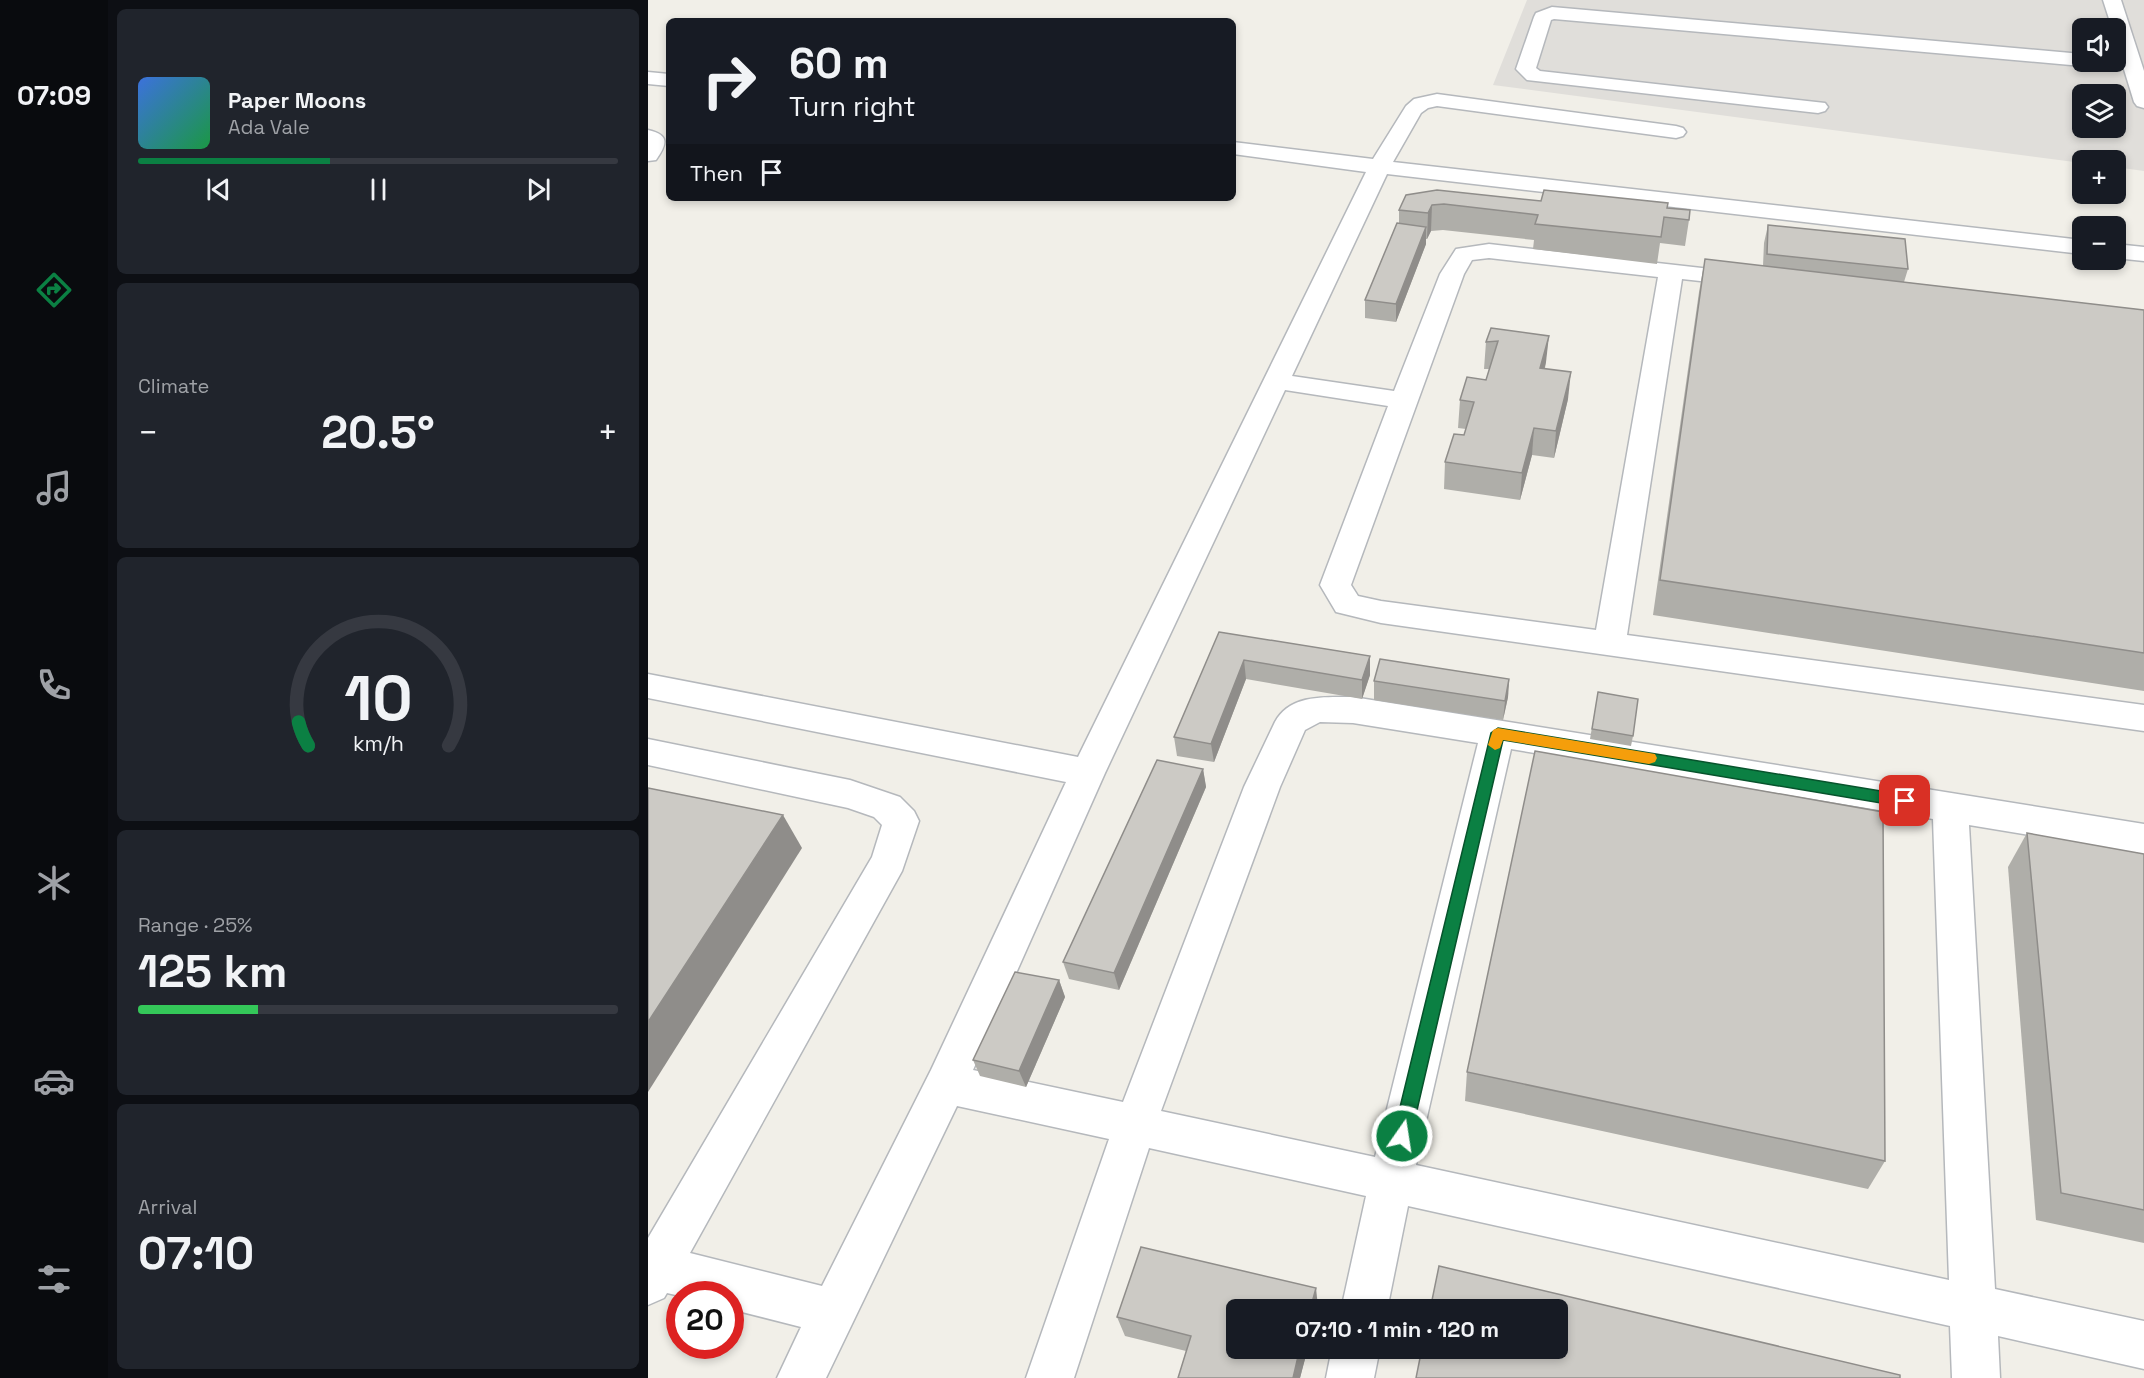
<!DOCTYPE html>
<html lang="en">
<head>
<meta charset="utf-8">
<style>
  body { margin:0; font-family:"Space Grotesk",sans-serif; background:#20242c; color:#f1f3f6; height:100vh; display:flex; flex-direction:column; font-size:22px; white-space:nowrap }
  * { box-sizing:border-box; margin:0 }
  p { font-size:20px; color:#9ea1a6 }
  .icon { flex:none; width:33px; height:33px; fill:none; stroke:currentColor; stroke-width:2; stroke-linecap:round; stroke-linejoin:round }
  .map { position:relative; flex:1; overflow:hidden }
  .details { display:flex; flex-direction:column; gap:9px; padding:9px; background:#0d0f14; width:540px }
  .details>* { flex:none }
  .hud { position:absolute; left:18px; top:18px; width:570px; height:183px; border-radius:9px; box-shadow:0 3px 9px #0003; background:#171b24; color:#f1f3f6; overflow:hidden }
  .fabs { position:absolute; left:1424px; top:18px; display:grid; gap:12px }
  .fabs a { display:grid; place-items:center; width:54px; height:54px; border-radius:9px; background:#171b24; box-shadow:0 3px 9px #0003; font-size:30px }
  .speed { position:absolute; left:18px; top:1281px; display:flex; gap:12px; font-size:30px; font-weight:700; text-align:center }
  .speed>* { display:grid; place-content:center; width:78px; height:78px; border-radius:50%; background:#171b24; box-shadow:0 3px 9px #0003; line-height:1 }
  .speed .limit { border:9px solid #d22; background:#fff; color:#111 }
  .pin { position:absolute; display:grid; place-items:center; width:51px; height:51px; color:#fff; margin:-26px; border-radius:12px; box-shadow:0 3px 9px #0006 }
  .me { position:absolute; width:66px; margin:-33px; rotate:13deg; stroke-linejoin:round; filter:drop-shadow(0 0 4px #0008) }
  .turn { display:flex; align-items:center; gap:21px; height:126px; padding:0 24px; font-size:27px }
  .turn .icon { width:78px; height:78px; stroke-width:2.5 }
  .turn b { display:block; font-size:42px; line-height:51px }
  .then { display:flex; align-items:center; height:57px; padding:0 24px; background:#0003; gap:12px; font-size:22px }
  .big { font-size:45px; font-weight:700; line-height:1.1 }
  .details .card { flex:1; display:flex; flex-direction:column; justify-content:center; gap:9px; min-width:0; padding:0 21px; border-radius:9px; background:#20242c }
  .details .dial { align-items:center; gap:0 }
  .dial svg { height:156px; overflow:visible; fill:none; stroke:#363941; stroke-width:7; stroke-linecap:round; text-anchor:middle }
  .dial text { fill:#f1f3f6; stroke:none }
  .song { display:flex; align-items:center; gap:18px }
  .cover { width:72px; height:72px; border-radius:9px; background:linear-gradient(135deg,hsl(220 70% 55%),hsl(140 70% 35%)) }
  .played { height:6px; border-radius:3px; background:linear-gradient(90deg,#0b8043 40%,#363941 40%) }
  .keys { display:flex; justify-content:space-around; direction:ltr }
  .heat { display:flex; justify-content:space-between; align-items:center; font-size:33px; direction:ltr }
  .charge { height:9px; border-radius:4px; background:linear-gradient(90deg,#34c759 25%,#363941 0) }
  .trip { position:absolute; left:578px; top:1299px; width:342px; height:60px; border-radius:9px; background:#171b24; box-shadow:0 3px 9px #0003; font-weight:700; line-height:60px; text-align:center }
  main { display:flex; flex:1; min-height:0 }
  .menu { display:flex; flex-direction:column; width:108px; justify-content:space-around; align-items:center; background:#090b0e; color:#9ea1a6 }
  .menu .icon { width:42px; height:42px }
  .menu .selected { color:#0b8043 }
  .menu b { font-size:27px; color:#f1f3f6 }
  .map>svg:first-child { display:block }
  .industrial { fill:#e0deda; fill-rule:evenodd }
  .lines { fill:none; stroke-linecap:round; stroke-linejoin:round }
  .minor-casing { stroke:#b5b8bc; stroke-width:3 }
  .minor { fill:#fff; fill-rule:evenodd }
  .wall { fill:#afaea9 }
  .shaded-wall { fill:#8f8d8a }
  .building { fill:#cccac5; stroke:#8f8d8a; stroke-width:1.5 }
  .route { fill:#0b8043; stroke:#07532c; stroke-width:1.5 }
  .slow { fill:#f59e0b }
</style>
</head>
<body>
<main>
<nav class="menu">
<b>07:09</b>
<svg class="icon selected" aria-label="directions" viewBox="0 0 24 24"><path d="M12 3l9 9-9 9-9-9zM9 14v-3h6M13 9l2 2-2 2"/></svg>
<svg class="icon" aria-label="music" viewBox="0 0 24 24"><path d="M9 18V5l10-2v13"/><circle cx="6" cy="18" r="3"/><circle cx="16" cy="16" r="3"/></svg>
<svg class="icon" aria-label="phone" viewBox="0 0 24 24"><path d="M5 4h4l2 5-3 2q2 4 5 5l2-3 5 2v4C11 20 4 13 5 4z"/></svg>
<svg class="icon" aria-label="climate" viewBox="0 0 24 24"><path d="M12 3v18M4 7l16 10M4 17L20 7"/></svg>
<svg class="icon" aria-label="car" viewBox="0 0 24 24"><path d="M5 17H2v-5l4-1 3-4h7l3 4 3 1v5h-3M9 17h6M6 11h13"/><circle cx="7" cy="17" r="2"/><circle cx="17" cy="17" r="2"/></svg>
<svg class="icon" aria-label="filters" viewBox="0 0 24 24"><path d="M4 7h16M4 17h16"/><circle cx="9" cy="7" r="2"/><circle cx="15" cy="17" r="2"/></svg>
</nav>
<section class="details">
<div class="card">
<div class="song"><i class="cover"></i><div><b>Paper Moons</b><p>Ada Vale</p></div></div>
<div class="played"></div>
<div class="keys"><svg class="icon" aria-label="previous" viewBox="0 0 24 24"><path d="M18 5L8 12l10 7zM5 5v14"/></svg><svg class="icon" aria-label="pause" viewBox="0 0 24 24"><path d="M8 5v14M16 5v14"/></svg><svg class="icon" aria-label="next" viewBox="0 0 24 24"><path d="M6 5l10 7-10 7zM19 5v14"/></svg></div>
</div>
<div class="card"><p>Climate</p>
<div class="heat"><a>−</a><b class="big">20.5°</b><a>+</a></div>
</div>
<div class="card dial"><svg viewBox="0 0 100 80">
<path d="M14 69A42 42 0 1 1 86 69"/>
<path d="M14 69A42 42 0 0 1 9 57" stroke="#0b8043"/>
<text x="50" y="56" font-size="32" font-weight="700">10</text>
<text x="50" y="72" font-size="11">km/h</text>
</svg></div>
<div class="card"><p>Range · 25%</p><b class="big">125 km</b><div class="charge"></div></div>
<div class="card"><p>Arrival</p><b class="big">07:10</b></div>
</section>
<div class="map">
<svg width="1496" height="1378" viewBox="0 0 1496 1378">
  <rect width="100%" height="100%" fill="#f1efe8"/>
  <path class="industrial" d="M879,0h617v171l-29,-4v-7h-33v3l-589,-78zM1434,28h33v34h-33zM1434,94h33v34h-33z"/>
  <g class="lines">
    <g class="minor-casing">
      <g id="minor">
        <path d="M1455,0h18l23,71v37l-7,-2 -3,-4 -19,-62v-12h-3z"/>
        <path d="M904,7l530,47v8h9l-9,4 -528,-47 -3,1 -15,48 4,3 285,32 3,4 -3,4 -7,2 -291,-33 -11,-11 18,-52 2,-4z"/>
        <path d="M0,72l21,2v12l-21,-2z"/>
        <path d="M789,94l239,32 7,2 3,4 -3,4 -7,2 -239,-32 -9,2 -7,5 -28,49 689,78v14l-695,-80 -95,202 102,15 46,-117 16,-25 33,-5 266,30 3,5 -3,5 -9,2 -64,-7 -55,356 517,70v26l-763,-108 -45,-11 -16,-27 68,-179 -103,-16 -180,383 -132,297 150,32 121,-315 31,-65c15,-28 50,-25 78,-25l791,127v30l-175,-29 26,464 149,32v48l-146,-33 2,42h-48l-2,-52 -542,-120 -21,104h-46l25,-114 -217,-48 -75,230h-48l83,-239 -152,-33 -131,272h-49l24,-51 -71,-18v-15l-50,2 -13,-3 -3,5 -16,7v-67l224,-381 10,-32 -8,-8 -26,-9 -200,-43v-26l202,41 50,17 14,14 5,10 -17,50 -212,382 132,33 109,-216 135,-288 -418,-84v-24l430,83 288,-585 -133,-18v-12l140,17 33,-53 8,-7zM841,258l169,19 -62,353 -215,-29 -23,-5 -7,-11 113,-311 8,-14zM672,722l33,1 125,20 -103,414 -214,-46 119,-324 25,-57zM863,749l422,70 16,461 -533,-115z"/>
        <path d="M0,130c22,5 19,14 8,30l-8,1z"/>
        <path d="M1467,244l29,3v14l-29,-3z"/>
        <path d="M684,1348h48l-6,30h-48z"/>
      </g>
    </g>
    <use href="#minor" class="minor"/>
  </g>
  <g class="wall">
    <path d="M758,195l135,6 148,19 -4,26 -25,-3 -3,21 -124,-15 1,-9 -91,-10 -12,1 -4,8h-1v5l-30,78 -31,-4v-18l34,-76v-14z"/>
    <path d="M1120,225l140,44 -4,13 240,28v381l-491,-76 46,-323 6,-33 58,7 1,-23z"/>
    <path d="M843,328l55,34 -1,6 23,31 -14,59 -22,-3 -12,45 -76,-11 1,-27 19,-27 2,-6 -8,-1 2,-28 26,-20 3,-11h-5l2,-27z"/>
    <path d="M571,632l151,24v19l-8,24 -116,-20 -32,83 -37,-6 -3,-19z"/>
    <path d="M861,679l-1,18 -5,23 -129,-20v-19z"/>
    <path d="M950,692l35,44 -2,10 -41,-7z"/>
    <path d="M555,769l3,18 -87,203 -50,-11 -6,-17z"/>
    <path d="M1379,833l117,21v389l-108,-23 -28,-353z"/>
    <path d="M411,980l6,17 -39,90 -46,-11 -7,-16z"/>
    <path d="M819,1072l418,89 -17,28 -403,-88z"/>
    <path d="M670,1307l-18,71h-122l8,-27 -61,-15 -8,-19z"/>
  </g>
  <g class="shaded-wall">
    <path d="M784,205l-1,26 -4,8 1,-26z"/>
    <path d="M778,227v17l-30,78v-18z"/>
    <path d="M901,336l-3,26 -8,33 2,-27z"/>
    <path d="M923,372l-3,27 -14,59 2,-27z"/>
    <path d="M886,428l-2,27 -12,45 2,-27z"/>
    <path d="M722,656v19l-8,24v-19z"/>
    <path d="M596,660l2,19 -32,83 -3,-18z"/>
    <path d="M861,679l-1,18 -5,23 2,-19z"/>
    <path d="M555,769l3,18 -87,203 -5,-17z"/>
    <path d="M135,815l19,33 -154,244v-70z"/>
    <path d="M411,980l6,17 -39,90 -7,-16z"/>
    <path d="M668,1288l2,19 -1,3h-7z"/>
    <path d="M652,1348h8l-8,30h-7z"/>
  </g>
  <g class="building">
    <path d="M789,190l104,11 3,-11 124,13 -1,5 23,2 -1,10 -25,-3 -3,20 -126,-13 3,-9 -94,-11 -12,1 -4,8 -29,-3 7,-15z"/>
    <path d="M749,223l29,4 -30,77 -31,-4z"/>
    <path d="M1120,225l137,14 3,30 -141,-15z"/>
    <path d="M1057,259l439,51v343l-484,-73z"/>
    <path d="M843,328l58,8 -9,32 31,4 -15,59 -22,-3 -12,45 -77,-11 9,-28 10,1 10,-33 -14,-2 7,-23 19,3 12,-39 -12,1z"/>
    <path d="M571,632l151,24 -8,24 -118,-20 -33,84 -37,-7z"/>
    <path d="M732,659l129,20 -4,22 -131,-20z"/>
    <path d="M950,692l40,7 -5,37 -41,-7z"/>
    <path d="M887,751l348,61 2,349 -418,-89z"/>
    <path d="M509,760l46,9 -89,204 -51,-11z"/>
    <path d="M0,788l135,27 -135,207z"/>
    <path d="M1379,833l117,21v356l-83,-17z"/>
    <path d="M367,972l44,8 -40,91 -46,-11z"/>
    <path d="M493,1247l175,41 -6,22h-74v38h64l-7,30h-115l13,-42 -74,-19z"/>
    <path d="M791,1266l461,109v3h-484l6,-30h135v-38h-127z"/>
  </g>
  <path class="route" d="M850,728l407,67 5,2 2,4 -2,4 -5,2 -402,-67 -92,396 -3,6 -6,3 -6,-3 -3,-6 98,-403z"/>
  <path class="slow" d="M850,728l151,25 6,1 2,4 -2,4 -6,2 -146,-24 -3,8 -5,2 -7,-5 5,-15z"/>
</svg>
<div class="fabs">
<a><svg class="icon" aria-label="sound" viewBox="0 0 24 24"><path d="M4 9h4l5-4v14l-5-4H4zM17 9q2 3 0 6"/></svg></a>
<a><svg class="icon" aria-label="layers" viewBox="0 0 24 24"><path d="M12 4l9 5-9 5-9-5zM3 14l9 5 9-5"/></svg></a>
<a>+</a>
<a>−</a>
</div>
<div class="speed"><div class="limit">20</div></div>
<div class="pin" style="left:1257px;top:801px;background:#d93025"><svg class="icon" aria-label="arrive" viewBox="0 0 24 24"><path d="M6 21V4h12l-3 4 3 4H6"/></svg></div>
<svg class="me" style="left:754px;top:1136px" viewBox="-20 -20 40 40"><circle r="17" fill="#0b8043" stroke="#fff" stroke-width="3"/><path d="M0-11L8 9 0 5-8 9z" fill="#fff"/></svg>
<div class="trip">07:10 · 1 min · 120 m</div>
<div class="hud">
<div class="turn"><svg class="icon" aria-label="right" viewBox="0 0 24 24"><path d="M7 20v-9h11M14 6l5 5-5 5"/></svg><div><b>60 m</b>Turn right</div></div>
<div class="then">Then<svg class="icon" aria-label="arrive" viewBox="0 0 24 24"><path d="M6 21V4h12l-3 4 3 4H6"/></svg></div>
</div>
</div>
</main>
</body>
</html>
